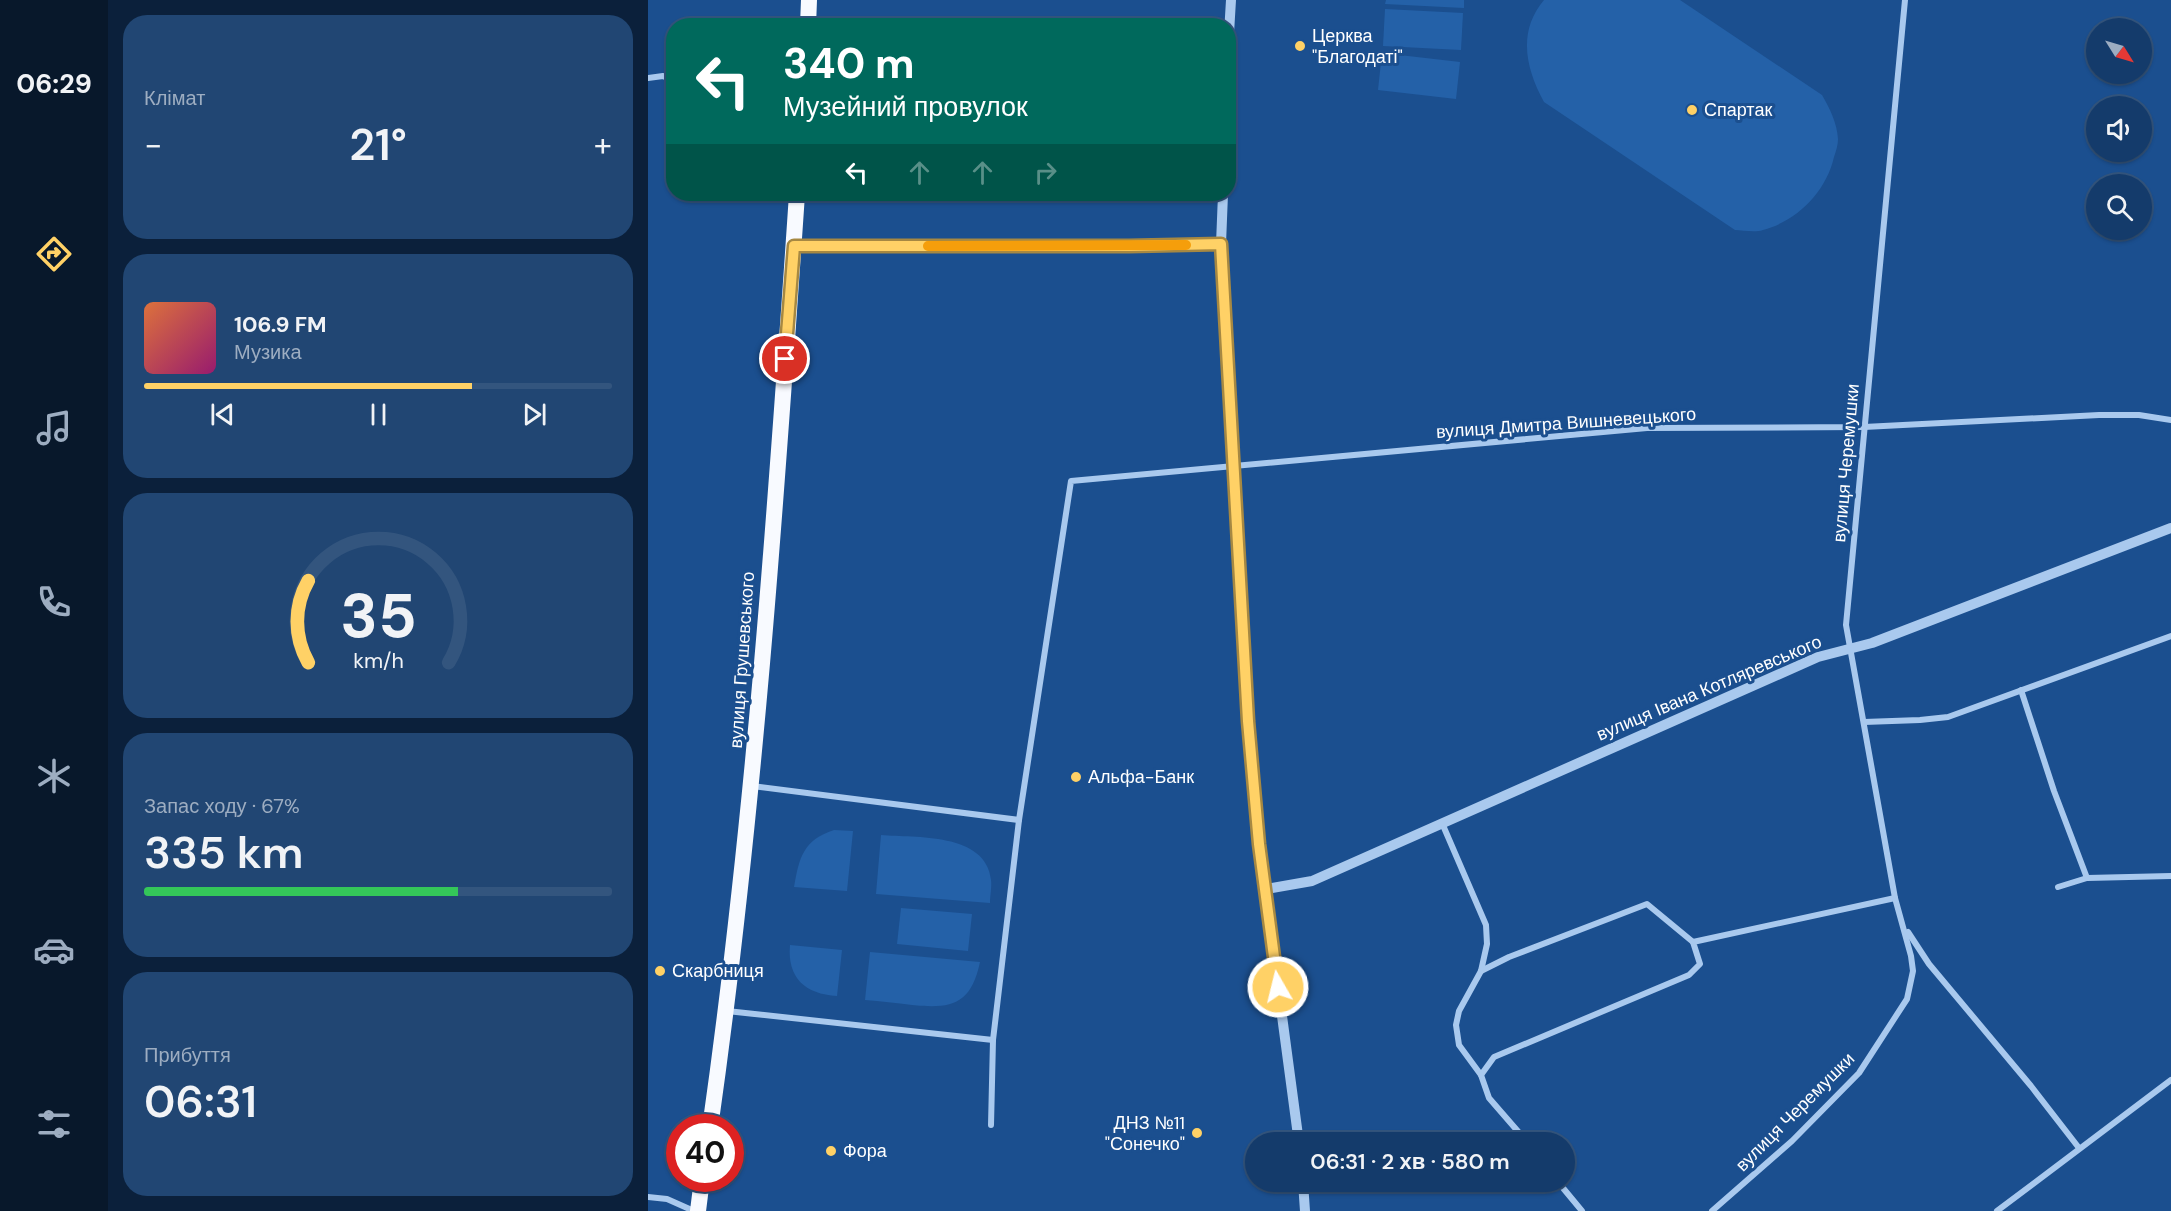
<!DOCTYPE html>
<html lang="uk">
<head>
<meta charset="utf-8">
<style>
  body { margin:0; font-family:"DM Sans",sans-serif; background:#214673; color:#f1f3f6; height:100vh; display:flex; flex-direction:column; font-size:22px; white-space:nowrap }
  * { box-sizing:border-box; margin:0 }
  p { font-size:20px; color:#9dadc1 }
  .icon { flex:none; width:33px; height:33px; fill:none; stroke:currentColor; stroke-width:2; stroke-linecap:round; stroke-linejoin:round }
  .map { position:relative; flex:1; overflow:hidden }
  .details { display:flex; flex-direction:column; gap:15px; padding:15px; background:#0b203b; width:540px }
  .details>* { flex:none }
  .banner { position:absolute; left:18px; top:18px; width:570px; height:183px; border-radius:24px; box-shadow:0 2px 4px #0004,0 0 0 2px #33557e; background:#00695c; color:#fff; overflow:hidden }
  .needle { width:39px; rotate:127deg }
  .controls { position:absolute; left:1438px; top:18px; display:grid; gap:12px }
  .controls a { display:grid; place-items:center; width:66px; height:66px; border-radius:50%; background:#143b6b; box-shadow:0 2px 4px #0004,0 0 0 2px #33557e; font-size:30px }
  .speed { position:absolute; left:18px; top:1114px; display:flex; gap:12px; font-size:30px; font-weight:700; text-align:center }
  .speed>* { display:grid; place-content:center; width:78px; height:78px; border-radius:50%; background:#143b6b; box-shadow:0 2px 4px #0004,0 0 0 2px #33557e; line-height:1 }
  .speed .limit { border:9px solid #d22; background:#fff; color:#111 }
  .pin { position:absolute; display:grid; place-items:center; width:51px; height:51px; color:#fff; margin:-26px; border:3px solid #fff; border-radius:50%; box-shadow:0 2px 6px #0007 }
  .me { position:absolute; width:66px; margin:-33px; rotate:352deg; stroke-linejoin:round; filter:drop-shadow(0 0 4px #0008) }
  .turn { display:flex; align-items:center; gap:21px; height:126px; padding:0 18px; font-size:27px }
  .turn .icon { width:78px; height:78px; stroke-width:2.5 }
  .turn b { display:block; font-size:42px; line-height:51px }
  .lanes { display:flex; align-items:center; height:57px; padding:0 18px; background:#0003; justify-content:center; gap:30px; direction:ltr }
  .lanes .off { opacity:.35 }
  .big { font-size:45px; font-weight:600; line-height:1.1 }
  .details .widget { flex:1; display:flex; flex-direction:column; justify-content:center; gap:9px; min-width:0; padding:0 21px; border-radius:24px; background:#214673 }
  .details .dial { align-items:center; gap:0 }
  .dial svg { height:156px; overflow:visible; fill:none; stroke:#33557e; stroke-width:7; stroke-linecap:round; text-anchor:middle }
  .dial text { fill:#f1f3f6; stroke:none }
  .song { display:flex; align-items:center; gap:18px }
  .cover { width:72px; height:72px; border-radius:9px; background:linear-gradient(135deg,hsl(20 70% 55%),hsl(320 70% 35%)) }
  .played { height:6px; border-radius:3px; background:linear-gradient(90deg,#ffd166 70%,#33557e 70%) }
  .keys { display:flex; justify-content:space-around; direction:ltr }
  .heat { display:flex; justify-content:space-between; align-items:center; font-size:33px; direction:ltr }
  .charge { height:9px; border-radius:4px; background:linear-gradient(90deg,#34c759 67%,#33557e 0) }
  .trip { position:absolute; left:597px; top:1132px; width:330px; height:60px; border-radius:30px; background:#143b6b; box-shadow:0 2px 4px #0004,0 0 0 2px #33557e; font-weight:600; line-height:60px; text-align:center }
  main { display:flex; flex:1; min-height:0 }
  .tab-bar { display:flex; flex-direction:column; width:108px; justify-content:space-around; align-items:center; background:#08182b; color:#9dadc1 }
  .tab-bar .icon { width:42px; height:42px }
  .tab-bar .active { color:#ffd166 }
  .tab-bar b { font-size:27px; color:#f1f3f6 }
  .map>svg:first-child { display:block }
  .green { fill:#2461a8 }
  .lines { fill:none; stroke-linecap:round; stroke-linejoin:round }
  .minor { stroke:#a9c9ee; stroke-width:6 }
  .tertiary { stroke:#a9c9ee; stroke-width:10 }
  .trunk { stroke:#f8faff; stroke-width:16 }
  .route-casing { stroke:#a68842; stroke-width:15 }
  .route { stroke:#ffd166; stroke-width:10 }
  .slow { stroke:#f59e0b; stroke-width:10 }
  .poi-dot { fill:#ffd166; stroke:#1b4f8f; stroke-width:2 }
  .labels { text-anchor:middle; stroke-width:6; stroke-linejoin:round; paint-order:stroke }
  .poi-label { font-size:18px; fill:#fff; stroke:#1b4f8f; text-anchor:start }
  .street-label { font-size:18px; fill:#fff; stroke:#1b4f8f }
</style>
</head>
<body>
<main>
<nav class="tab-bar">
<b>06:29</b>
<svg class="icon active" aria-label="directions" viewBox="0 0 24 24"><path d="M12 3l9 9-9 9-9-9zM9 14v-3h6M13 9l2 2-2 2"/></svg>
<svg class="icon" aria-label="music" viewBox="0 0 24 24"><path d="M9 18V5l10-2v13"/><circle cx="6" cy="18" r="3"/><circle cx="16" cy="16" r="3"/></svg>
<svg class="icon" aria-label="phone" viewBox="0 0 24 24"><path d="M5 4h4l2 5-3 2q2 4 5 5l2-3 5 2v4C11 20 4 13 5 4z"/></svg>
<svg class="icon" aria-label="climate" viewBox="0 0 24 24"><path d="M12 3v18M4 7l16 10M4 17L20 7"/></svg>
<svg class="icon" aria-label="car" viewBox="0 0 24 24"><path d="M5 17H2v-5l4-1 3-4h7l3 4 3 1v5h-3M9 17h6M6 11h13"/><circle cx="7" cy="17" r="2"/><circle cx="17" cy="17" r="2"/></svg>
<svg class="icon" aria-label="filters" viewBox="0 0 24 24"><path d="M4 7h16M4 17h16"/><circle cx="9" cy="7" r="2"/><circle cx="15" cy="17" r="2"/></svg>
</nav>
<section class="details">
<div class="widget"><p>Клімат</p>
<div class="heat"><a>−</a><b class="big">21°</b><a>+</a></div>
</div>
<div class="widget">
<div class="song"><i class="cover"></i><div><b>106.9 FM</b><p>Музика</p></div></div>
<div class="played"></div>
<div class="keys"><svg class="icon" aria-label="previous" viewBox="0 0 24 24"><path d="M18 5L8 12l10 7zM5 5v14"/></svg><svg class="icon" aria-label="pause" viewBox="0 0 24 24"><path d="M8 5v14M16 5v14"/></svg><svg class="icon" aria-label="next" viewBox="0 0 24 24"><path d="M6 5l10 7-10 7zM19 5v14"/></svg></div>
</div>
<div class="widget dial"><svg viewBox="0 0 100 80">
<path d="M14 69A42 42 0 1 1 86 69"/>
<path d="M14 69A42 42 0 0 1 14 27" stroke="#ffd166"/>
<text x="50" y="56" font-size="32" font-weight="700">35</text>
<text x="50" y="72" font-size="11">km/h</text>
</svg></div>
<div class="widget"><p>Запас ходу · 67%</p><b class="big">335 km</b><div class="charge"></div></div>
<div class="widget"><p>Прибуття</p><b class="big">06:31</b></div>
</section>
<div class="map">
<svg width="1523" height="1211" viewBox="0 0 1523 1211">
  <rect width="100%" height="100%" fill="#1b4f8f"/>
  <g class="green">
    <path d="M738,0h78v8l-79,-4z"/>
    <path d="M896,0h136l142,95c8,14 15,28 16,44 0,6 -2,12 -4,18 -8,35 -37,64 -71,73 -9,3 -20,0 -28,0l-191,-128c-18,-33 -27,-70 0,-102z"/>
    <path d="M737,9l78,4 -2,37 -78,-4z"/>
    <path d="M734,53l78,9 -4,37 -78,-9z"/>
    <path d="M186,830l19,1 -6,60 -53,-4c5,-29 9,-47 40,-57z"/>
    <path d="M233,835c34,3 105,-3 110,45 1,7 -1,15 -1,23l-114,-9z"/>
    <path d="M253,908l71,6 -4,37 -71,-7z"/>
    <path d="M142,945l52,5 -5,46c-32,-2 -50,-18 -47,-51z"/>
    <path d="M222,952l110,10c-9,43 -29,47 -68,43 -16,-2 -31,-4 -47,-5z"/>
  </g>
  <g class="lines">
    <g class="minor">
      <path d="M0,78l15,-2 11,5"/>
      <path d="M148,246h333l92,-2"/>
      <path d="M1373,690l33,101 33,87"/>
      <path d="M1216,722l56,-2 28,-3 223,-81"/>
      <path d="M104,786l267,34"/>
      <path d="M794,823l44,102 1,19 -6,27 -22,40 -3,14 3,20 22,30"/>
      <path d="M1410,887l29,-9 84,-2"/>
      <path d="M1260,932l21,32 102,122 48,62"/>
      <path d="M833,971l28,-14 138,-53 46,38"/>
      <path d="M79,1011l266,29"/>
      <path d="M343,1125l2,-85 26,-220 52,-339 576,-53 217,-1 235,-12h40l32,5"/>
      <path d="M880,1143l-39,-45 -8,-23 13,-18 195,-82 11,-11 -7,-22 202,-44"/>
      <path d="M910,1182l24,29"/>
      <path d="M0,1197l19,2 27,12"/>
      <path d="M1064,1211l80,-70 67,-68 48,-74 6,-28 -2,-15 -16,-58 -49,-273 59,-625"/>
      <path d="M1349,1211l174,-131"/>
    </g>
    <g class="tertiary">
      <path d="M580,50l3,-50"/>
      <path d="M575,194l-2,50 27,477 11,123 40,299"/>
      <path d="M618,889l46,-8 506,-224 54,-14 299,-115"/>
      <path d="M655,1182l2,29"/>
    </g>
    <g class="trunk">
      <path d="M160,26l1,-26"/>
      <path d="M62,1128c44,-310 66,-622 87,-934"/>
      <path d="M50,1211l4,-32"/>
    </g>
  </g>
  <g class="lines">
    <g class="route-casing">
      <path id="route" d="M137,359l9,-113h335l92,-2 27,477 11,123 19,143"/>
    </g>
    <use href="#route" class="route"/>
    <path class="slow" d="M280,246l258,-1"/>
  </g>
  <g class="poi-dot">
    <circle cx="652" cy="46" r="6"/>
    <circle cx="1044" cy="110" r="6"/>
    <circle cx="428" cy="777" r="6"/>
    <circle cx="12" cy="971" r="6"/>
    <circle cx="549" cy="1133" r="6"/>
    <circle cx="183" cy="1151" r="6"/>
  </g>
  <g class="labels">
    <g class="poi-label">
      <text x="664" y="42">Церква<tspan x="664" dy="21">"Благодаті"</tspan></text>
      <text x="1056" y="116">Спартак</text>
      <text x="440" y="783">Альфа-Банк</text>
      <text x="24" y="977">Скарбниця</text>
      <text x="537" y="1129" text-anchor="end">ДНЗ №11<tspan x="537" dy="21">"Сонечко"</tspan></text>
      <text x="195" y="1157">Фора</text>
    </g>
    <g class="street-label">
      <text transform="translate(918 423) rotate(-4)" y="6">вулиця Дмитра Вишневецького</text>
      <text transform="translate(1198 463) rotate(-85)" y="6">вулиця Черемушки</text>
      <text transform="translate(94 660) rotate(-86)" y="6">вулиця Грушевського</text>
      <text transform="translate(1061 688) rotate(-23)" y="6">вулиця Івана Котляревського</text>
      <text transform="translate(1147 1112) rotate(-45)" y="6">вулиця Черемушки</text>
    </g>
  </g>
</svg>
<div class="controls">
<a><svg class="needle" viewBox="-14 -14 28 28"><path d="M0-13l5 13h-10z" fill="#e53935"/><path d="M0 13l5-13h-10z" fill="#9dadc1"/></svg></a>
<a><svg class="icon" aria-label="sound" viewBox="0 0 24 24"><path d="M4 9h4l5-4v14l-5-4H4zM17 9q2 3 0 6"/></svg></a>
<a><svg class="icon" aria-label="search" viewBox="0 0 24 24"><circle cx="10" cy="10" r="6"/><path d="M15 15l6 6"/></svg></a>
</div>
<div class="speed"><div class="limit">40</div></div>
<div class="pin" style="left:137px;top:359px;background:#d93025"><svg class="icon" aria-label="arrive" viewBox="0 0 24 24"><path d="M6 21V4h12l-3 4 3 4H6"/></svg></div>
<svg class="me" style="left:630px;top:987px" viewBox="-20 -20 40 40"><circle r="17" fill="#ffd166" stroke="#fff" stroke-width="3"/><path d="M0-11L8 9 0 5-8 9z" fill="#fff"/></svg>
<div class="trip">06:31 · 2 хв · 580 m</div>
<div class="banner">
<div class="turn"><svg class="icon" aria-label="left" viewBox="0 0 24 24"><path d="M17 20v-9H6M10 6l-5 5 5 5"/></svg><div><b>340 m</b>Музейний провулок</div></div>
<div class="lanes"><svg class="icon" aria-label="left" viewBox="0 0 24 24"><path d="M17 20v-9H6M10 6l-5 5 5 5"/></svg><svg class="icon off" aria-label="ahead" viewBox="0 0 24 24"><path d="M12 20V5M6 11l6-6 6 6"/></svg><svg class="icon off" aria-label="ahead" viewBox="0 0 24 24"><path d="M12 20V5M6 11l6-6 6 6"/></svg><svg class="icon off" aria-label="right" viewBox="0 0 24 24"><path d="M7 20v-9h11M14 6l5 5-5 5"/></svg></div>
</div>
</div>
</main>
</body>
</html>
